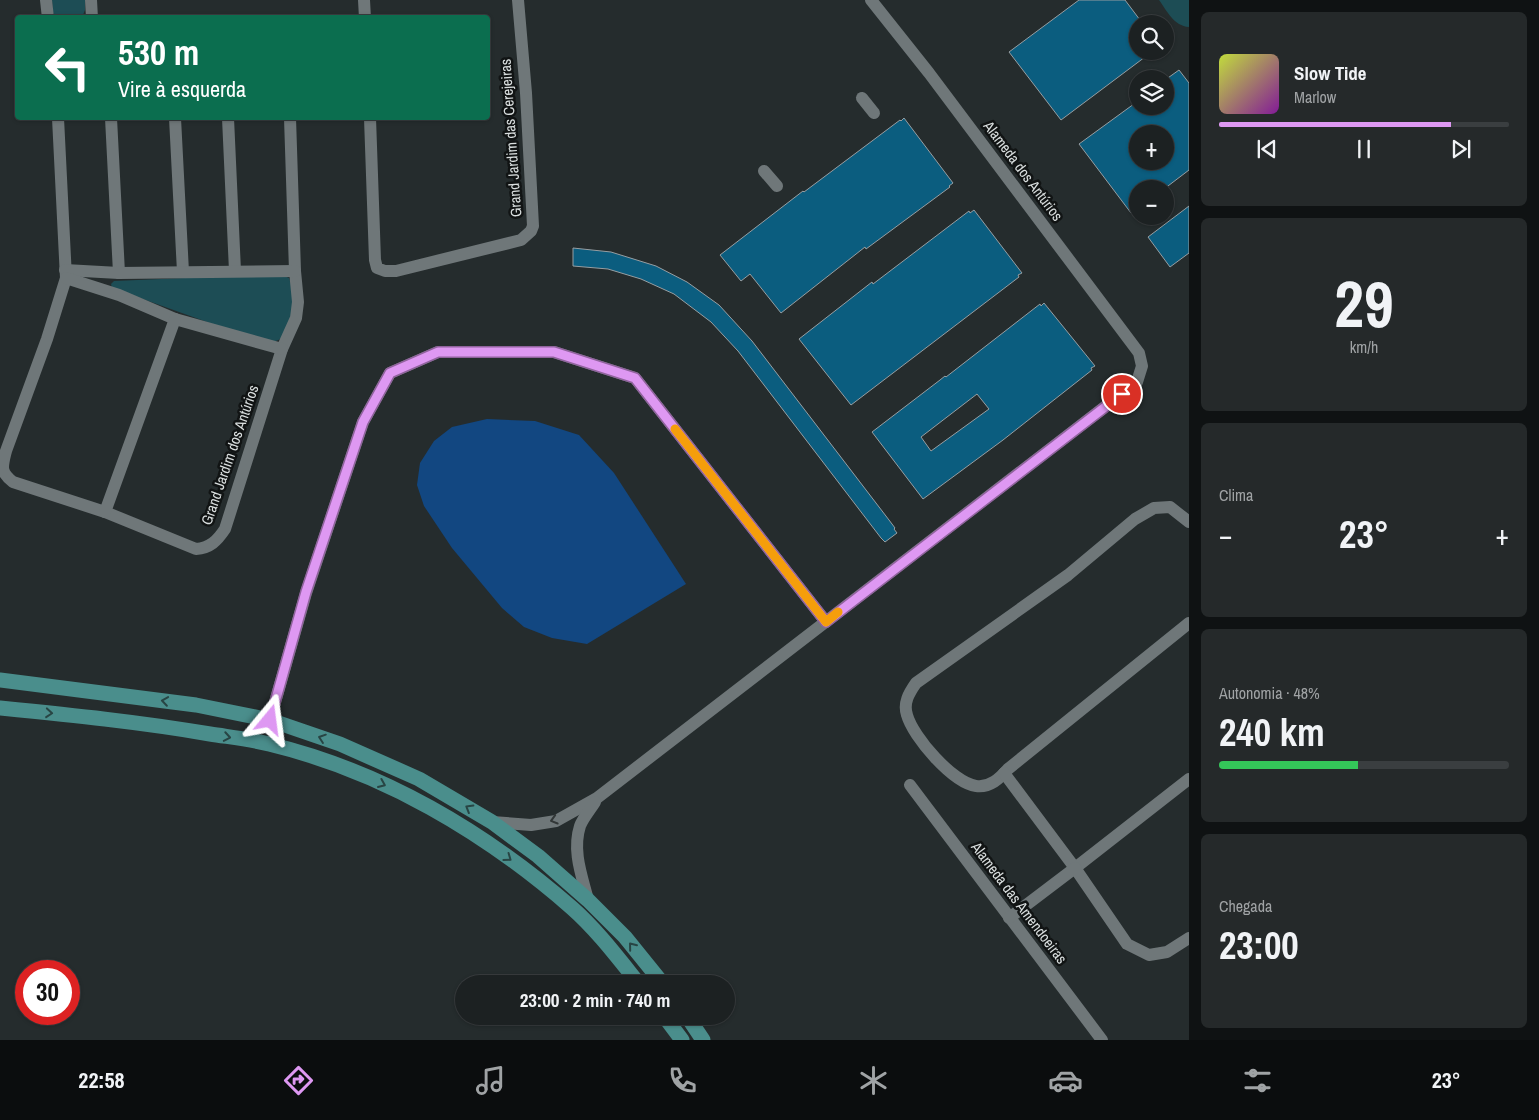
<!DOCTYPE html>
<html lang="pt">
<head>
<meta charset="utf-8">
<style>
  body { margin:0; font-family:"Archivo Narrow",sans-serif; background:#25292a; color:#f1f3f6; height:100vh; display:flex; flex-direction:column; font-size:19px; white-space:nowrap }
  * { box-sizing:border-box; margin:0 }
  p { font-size:16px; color:#a0a3a5 }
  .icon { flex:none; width:28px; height:28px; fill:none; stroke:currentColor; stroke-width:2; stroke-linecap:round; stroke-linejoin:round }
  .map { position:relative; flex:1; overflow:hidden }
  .sheet { display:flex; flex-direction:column; gap:12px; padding:12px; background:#0f1213; width:350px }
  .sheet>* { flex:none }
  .hud { position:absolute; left:15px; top:15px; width:475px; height:105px; border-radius:5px; box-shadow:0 1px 4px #0004,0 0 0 1px #3a3e40; background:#0b6e4f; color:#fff; overflow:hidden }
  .tools { position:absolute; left:1129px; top:15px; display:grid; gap:10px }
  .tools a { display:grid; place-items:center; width:45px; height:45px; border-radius:50%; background:#1c2122; box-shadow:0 1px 4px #0004,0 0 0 1px #3a3e40; font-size:25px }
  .speed { position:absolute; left:15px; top:960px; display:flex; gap:10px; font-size:25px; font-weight:700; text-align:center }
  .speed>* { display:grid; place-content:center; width:65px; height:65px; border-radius:50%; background:#1c2122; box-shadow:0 1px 4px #0004,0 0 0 1px #3a3e40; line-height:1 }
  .speed .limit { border:8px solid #d22; background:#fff; color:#111 }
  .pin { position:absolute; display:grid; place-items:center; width:42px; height:42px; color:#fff; margin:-21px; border:2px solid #fff; border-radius:50%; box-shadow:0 1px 5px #0007 }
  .me { position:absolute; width:55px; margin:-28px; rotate:16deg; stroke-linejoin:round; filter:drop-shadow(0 0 4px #0008) }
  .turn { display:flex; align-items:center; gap:18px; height:105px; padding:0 20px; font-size:22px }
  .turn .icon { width:65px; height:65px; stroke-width:2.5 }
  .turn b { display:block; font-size:35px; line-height:42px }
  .big { font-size:38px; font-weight:700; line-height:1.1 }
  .sheet .widget { flex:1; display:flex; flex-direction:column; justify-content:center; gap:8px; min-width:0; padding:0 18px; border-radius:8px; background:#25292a }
  .sheet .dial { align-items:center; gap:0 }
  .dial b { font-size:65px; line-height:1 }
  .song { display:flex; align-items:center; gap:15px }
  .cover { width:60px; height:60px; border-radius:8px; background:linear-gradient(135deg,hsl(70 70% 55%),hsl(290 70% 35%)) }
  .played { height:5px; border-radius:2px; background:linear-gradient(90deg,#de98f2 80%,#3a3e40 80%) }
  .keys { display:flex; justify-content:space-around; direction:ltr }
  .heat { display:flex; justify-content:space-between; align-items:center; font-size:28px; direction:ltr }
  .charge { height:8px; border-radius:4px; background:linear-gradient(90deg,#34c759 48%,#3a3e40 0) }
  .trip { position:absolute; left:455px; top:975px; width:280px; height:50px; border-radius:25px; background:#1c2122; box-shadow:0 1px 4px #0004,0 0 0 1px #3a3e40; font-weight:700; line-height:50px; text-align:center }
  .menu { display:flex; height:80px; justify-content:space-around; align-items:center; background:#0b0d0e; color:#a0a3a5 }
  .menu .icon { width:35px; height:35px }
  .menu .on { color:#de98f2 }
  .menu b { font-size:22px; color:#f1f3f6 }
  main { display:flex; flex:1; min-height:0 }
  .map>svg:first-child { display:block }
  .green { fill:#1d4d55 }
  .water { fill:#124781 }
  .building { fill:#0b5d7f; stroke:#979ea2; fill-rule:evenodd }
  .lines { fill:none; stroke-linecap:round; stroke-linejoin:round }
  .minor { stroke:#6f7779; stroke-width:12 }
  .major { stroke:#4a8e8c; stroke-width:15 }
  .oneway { stroke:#284544 }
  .oneway2 { stroke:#323737 }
  .route-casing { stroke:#90639d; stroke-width:12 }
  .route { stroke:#de98f2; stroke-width:9 }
  .slow { stroke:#f59e0b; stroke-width:9 }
  .labels { text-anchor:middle; stroke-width:5; stroke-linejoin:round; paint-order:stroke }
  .street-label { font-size:15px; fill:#d9dede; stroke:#111414 }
</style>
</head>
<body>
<main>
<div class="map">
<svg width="1189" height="1040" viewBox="0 0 1189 1040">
  <rect width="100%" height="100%" fill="#252c2d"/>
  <g class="green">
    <path d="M52,0h33v10l-2,5 -5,2h-20l-5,-4z"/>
    <path d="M1159,0h30v27c-15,-1 -22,-16 -30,-27z"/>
    <path d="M279,274l10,4c7,17 8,43 -5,58 -5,5 -11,6 -18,7l-154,-55 -1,-4 3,-3z"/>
  </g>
  <path class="water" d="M487,419l48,2 44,14 35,38 72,111 -99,60 -35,-6 -28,-11 -22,-19 -50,-60 -28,-42 -7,-21 3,-22 14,-22 18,-14z"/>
  <g class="building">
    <path d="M1079,0h46l18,24h-5v27h15l-92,69 -52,-68z"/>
    <path d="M1179,70l10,13v87l-25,19h-26v19l-7,5 -52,-69 59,-43v5h27v-26zM1138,134h27v27h-27z"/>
    <path d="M904,118l49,65 -4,3 1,1 -84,62 -1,-2 -84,66 -31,-39 -9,7 -21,-26 83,-64 1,1 96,-72 1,1z"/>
    <path d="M1189,206v47l-19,14 -22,-30z"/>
    <path d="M974,210l48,63 -4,2 1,2 -168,128 -52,-66 73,-57 1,2 96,-73 1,2z"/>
    <path d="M573,248l38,4 45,14 31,16 32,23 33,36 137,179 6,8 -1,1 3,4 -12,9 -4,-4 -143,-187 -27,-29 -37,-28 -33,-15 -33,-10 -35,-3z"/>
    <path d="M1044,303l51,63 -4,2 1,2 -89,70 -80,59 -51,-67 68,-52 5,-4 1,1 94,-73 1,2zM977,394l12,15 -58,42 -10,-14z"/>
  </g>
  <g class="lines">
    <g class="minor">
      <path d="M46,0l2,18"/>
      <path d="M91,0l1,18"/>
      <path d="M364,0l1,18"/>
      <path d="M862,98l12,15"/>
      <path d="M58,118l8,160 -19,61 -41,112c-4,16 -6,21 7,31l92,30 91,37c14,-1 21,-8 29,-20l57,-180 14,-31 2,-16 -3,-31 -5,-153"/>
      <path d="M111,118l8,155"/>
      <path d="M175,118l8,154"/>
      <path d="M228,118l7,153"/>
      <path d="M370,118l5,142 2,8 8,3h11l125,-31 10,-9 2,-5 -7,-133 -8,-93"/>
      <path d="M764,171l13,15"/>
      <path d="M65,270l54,3 176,-2"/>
      <path d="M66,278l53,17 56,24 107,30"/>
      <path d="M105,512l70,-193"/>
      <path d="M1189,522l-19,-15 -16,1 -19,11 -67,56 -152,108c-7,10 -13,20 -9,32 6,22 46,68 69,71 14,2 24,-8 32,-17l181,-146"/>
      <path d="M270,720l36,-127 57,-171 27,-49 48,-21h116l81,26 191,244"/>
      <path d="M1004,773l71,95 114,-89"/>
      <path d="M910,785l192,255"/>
      <path d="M492,822l39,3 25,-4 41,-23 540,-416 5,-16 -3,-13 -210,-280 -58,-73"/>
      <path d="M588,900c-6,-24 -16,-49 -8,-74 3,-8 10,-16 15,-24"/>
      <path d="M1009,918l66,-50 52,76 22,11 18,-3 22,-14"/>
    </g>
    <g class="major">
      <path d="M0,680l196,25 74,15 70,24 79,35 73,43 46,34 50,44 37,37 38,47"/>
      <path d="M0,708c70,7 140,14 210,26 19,3 40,5 59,10 113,27 216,88 303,164 25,22 46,50 67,76"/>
      <path d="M664,1016l18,24"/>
      <path d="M687,1016l16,24"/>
    </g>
  </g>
  <defs><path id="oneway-chevron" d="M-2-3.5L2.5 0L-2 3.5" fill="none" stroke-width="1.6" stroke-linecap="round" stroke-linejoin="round" transform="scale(1.25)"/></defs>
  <g class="oneway">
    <use href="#oneway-chevron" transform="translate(165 701) rotate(-172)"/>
    <use href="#oneway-chevron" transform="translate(49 713) rotate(5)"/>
    <use href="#oneway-chevron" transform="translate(227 737) rotate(10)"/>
    <use href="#oneway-chevron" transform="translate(322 738) rotate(-161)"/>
    <use href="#oneway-chevron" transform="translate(382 784) rotate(23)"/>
    <use href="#oneway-chevron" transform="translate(469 808) rotate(-149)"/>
    <use href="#oneway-chevron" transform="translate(508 858) rotate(36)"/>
    <use href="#oneway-chevron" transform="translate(632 946) rotate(-129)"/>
  </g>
  <use class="oneway2" href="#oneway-chevron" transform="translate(554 820) rotate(164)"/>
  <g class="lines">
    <g class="route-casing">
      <path id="route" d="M270,720l36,-128 57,-170 27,-49 48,-21h116l81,26 191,244 296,-228"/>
    </g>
    <use href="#route" class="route"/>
    <path class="slow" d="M675,429l151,193 12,-10"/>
  </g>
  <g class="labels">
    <g class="street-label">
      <text transform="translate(511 138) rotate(-94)" y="5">Grand Jardim das Cerejeiras</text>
      <text transform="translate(1023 171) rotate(53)" y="5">Alameda dos Antúrios</text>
      <text transform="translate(230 455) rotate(-71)" y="5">Grand Jardim dos Antúrios</text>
      <text transform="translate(1019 903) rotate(53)" y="5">Alameda das Amendoeiras</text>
    </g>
  </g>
</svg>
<div class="tools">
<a><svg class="icon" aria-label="search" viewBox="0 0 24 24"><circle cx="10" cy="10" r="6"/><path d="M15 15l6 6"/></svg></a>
<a><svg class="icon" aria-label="layers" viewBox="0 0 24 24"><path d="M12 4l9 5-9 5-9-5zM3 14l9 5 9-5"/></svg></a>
<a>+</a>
<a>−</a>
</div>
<div class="speed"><div class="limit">30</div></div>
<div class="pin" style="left:1122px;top:394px;background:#d93025"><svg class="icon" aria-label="arrive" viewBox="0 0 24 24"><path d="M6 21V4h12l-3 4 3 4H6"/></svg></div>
<svg class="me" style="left:270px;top:720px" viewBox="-20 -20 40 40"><path d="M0-17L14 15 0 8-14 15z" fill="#de98f2" stroke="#fff" stroke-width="4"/></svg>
<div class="trip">23:00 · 2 min · 740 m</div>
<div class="hud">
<div class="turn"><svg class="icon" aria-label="left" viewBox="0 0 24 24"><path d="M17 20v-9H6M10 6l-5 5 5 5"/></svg><div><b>530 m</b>Vire à esquerda</div></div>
</div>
</div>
<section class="sheet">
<div class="widget">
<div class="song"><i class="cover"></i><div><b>Slow Tide</b><p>Marlow</p></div></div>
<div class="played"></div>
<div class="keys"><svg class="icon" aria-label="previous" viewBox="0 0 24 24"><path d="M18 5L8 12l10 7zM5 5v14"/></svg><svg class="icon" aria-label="pause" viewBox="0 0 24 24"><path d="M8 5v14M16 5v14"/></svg><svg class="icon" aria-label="next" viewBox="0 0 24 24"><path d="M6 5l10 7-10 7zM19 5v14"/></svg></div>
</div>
<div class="widget dial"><b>29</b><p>km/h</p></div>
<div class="widget"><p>Clima</p>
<div class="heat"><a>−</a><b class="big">23°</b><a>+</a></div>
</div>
<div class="widget"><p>Autonomia · 48%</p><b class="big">240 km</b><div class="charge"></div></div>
<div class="widget"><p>Chegada</p><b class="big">23:00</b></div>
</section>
</main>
<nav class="menu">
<b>22:58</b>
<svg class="icon on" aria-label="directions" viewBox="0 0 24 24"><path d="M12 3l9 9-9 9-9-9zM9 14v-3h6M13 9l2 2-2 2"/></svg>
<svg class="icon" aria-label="music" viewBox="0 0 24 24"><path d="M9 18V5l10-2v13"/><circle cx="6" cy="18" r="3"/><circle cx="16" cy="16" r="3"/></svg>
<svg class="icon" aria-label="phone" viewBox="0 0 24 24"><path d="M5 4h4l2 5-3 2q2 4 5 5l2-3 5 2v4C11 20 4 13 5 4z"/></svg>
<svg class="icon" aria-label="climate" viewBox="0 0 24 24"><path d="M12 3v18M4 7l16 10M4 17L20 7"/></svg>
<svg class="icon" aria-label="car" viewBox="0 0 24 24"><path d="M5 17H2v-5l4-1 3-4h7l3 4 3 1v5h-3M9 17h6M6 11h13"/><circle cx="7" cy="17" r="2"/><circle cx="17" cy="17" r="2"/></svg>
<svg class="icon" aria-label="filters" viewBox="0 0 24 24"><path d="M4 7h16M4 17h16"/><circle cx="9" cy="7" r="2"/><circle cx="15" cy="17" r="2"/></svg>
<b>23°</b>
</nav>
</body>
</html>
